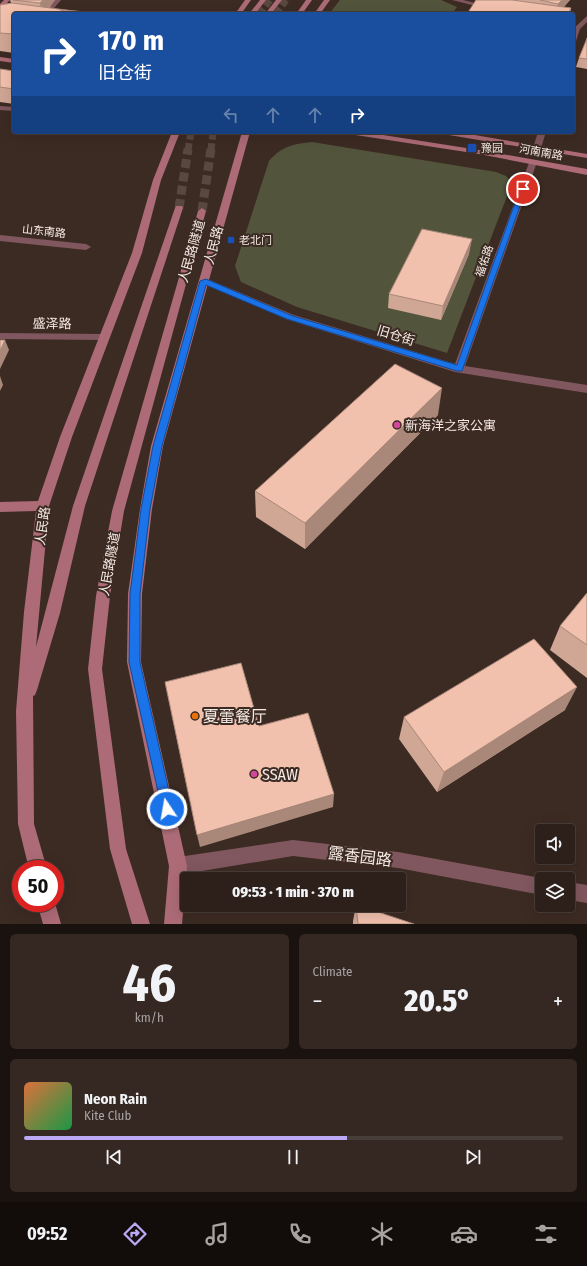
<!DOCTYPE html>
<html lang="en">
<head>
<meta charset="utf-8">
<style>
  body { margin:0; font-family:"Fira Sans Condensed","Noto Sans SC",sans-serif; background:#352823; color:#f1f3f6; height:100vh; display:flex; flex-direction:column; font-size:15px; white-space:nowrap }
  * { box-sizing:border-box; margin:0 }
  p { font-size:13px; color:#a7a3a2 }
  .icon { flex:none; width:22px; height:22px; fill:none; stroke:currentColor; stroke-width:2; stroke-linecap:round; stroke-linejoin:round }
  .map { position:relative; height:924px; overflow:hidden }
  .details { display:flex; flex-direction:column; gap:10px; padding:10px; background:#19120e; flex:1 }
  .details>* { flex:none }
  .guide { position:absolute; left:12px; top:12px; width:563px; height:122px; border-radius:4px; box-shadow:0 4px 16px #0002,0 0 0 1px #483e39; background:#1a4fa0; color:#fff; overflow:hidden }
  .tools { position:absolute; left:535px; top:824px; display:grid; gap:8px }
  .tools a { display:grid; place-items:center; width:40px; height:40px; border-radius:4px; background:#2d201a; box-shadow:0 4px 16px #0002,0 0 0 1px #483e39; font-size:20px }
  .speed { position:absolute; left:12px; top:860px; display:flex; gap:8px; font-size:20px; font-weight:700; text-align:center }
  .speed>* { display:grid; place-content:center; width:52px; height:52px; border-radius:50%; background:#2d201a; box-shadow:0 4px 16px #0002,0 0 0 1px #483e39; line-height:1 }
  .speed .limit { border:6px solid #d22; background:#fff; color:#111 }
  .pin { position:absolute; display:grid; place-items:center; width:34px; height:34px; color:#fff; margin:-17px; border:2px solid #fff; border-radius:50%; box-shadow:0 1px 4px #0007 }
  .me { position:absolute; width:44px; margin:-22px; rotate:348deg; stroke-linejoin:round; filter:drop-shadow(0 0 3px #0008) }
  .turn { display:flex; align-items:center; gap:14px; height:84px; padding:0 20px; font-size:18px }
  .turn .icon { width:52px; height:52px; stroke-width:2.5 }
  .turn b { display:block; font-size:28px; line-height:34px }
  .lanes { display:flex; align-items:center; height:38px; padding:0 20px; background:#0003; justify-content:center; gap:20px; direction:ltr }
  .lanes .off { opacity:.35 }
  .big { font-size:30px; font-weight:800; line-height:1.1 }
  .details .widget { flex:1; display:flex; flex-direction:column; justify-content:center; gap:6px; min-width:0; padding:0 14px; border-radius:6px; background:#352823 }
  .details .dial { align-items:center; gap:0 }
  .dial b { font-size:52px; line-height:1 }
  .song { display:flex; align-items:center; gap:12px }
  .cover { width:48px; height:48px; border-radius:6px; background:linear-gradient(135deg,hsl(20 70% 55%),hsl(140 70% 35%)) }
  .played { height:4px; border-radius:2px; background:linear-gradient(90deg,#bca9f5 60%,#483e39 60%) }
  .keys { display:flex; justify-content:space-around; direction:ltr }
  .heat { display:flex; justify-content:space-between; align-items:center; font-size:22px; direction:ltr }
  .details .tiles { flex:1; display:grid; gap:10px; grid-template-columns:1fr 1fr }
  .widget:last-child { grid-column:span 2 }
  .trip { position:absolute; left:180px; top:872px; width:226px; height:40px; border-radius:4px; background:#2d201a; box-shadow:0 4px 16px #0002,0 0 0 1px #483e39; font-weight:800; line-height:40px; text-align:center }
  .tab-bar { display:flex; height:64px; justify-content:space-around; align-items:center; background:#120d0a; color:#a7a3a2 }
  .tab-bar .icon { width:28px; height:28px }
  .tab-bar .current { color:#bca9f5 }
  .tab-bar b { font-size:18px; color:#f1f3f6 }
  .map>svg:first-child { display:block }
  .green { fill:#52553c }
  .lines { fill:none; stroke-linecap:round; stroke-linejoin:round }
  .secondary-tunnel-far1 { stroke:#584840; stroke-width:7; stroke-dasharray:7 3.5; stroke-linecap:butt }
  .secondary-tunnel { stroke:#584840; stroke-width:9; stroke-dasharray:9 4.5; stroke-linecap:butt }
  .lane { fill:#80575e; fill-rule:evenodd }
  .street { fill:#80575e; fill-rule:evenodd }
  .secondary { fill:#ac6b77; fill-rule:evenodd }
  .wall { fill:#d0a695 }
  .shaded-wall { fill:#a98779 }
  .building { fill:#f2c1ad; stroke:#a98779 }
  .route { fill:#1a73e8; stroke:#114b97 }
  .transit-dot { fill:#1a4fb4; stroke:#3c2b23; stroke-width:1.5 }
  .hotel-dot { fill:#d1479c; stroke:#3c2b23; stroke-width:1.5 }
  .food-dot { fill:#e8710a; stroke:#3c2b23; stroke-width:1.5 }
  .labels { text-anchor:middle; stroke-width:4; stroke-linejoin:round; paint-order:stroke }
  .far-poi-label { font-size:11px; fill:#f6eae5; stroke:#3c2b23; text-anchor:start }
  .far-street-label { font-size:11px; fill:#f6eae5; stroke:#3c2b23 }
  .street-label { font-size:13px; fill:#f6eae5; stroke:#3c2b23 }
  .poi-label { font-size:13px; fill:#f6eae5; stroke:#3c2b23; text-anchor:start }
  .near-poi-label { font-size:16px; fill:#f6eae5; stroke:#3c2b23; text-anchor:start }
  .near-street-label { font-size:16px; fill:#f6eae5; stroke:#3c2b23 }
</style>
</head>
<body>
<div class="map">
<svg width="587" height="924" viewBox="0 0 587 924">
  <rect width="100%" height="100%" fill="#3c2b23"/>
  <g class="green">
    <path d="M340,0h101l16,7 -5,7h-123z"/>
    <path d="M312,142l184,30 10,4 6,7 -65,170 -150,-46 -56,-25 -6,-16 34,-105c13,-15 24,-17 43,-19z"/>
  </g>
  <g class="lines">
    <g class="secondary-tunnel-far1">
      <path d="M259,14l11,-14"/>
      <path d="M276,14l10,-14"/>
      <path d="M188,150l3,-18"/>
      <path d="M211,150l2,-18"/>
    </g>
    <g class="secondary-tunnel">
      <path d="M179,208l9,-59"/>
      <path d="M202,211l9,-62"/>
    </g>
    <g class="lane">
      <path d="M55,0h6l-12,14h-6z"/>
      <path d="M452,0h11l56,14h-11z"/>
    </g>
    <g class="street">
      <path d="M587,16v6l-7,7 -4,12 -3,2 1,-15z"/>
      <path d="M0,106l14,1v4l-14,-1z"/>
      <path d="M538,132h8l-5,16 -4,2 -4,-2z"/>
      <path d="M530,160h3l4,2 -72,204 122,19v8l-132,-21 -169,-53 -87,-38 2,-2h6l87,36 161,49z"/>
      <path d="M0,235l86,9 5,3 -5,3 -86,-9z"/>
      <path d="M0,333l103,1 5,3 -5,3 -103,-1z"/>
      <path d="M293,840l105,12 148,27h-4v16l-144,-27 -105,-12 -115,19 -6,-3 -3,-6 3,-6 6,-3z"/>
      <path d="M568,882l19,3v18l-19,-3z"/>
    </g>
    <g class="secondary">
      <path d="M4,0h6l-10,10v-6z"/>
      <path d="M245,0h6l-10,14h-6z"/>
      <path d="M260,0h6l-11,14h-6z"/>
      <path d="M276,0h6l-11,14h-6z"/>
      <path d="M306,0h6l-10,14h-6z"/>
      <path d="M324,0h6l-10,14h-6z"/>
      <path d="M0,57l14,2v4l-14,-2z"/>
      <path d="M172,132h8l-19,48 -19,73 -70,184 -23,69 -13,141 37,-141 102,-298 1,-2h6l1,2 -98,298 -25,107 -23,77 -2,5 -2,1 1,128 13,45h-18l-11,-45 -2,-113 8,-99 12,-101 -36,1v-10l38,-1 22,-64 72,-184 21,-73z"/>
      <path d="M242,132h8l-87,314 -11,63 -10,85 -1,68 46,204 -5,58h-18l5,-58 -42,-204 1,-68 12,-85 11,-63z"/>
      <path d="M345,132h19l115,18 108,19v6l-108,-21 -130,-20z"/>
      <path d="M439,132h18l130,22v4l-144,-24z"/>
      <path d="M202,208l4,3 -82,300 -14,85 -8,73 24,180 24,75h-18l-22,-75 -22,-180 8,-73 16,-85 86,-300z"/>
      <path d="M37,903h18l6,21h-18z"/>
    </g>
  </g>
  <g class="wall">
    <path d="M10,0h45l-6,8 -35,6v39l-14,-2v-46l11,-2z"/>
    <path d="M476,0h94l-1,1 -5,6 7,1 -1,6h-103z"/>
    <path d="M587,38v31l-11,-2 3,-9z"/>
    <path d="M0,69l14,2v33l-14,-2z"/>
    <path d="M469,254l-28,66 -53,-12 1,-14z"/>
    <path d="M438,415l-133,134 -49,-32 -1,-26z"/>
    <path d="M587,593v85l-37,-28 10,-24z"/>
    <path d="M565,710l-128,82 -38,-53 5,-22z"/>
    <path d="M356,905l58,19h-61v-3z"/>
  </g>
  <g class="shaded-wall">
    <path d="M43,0h12l-12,14h-1l-2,-11z"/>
    <path d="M562,0h8l-1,1 -12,13h-1l2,-10z"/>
    <path d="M472,239l-3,15 -28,66 2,-14z"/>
    <path d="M5,340l4,10 -9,19v-18z"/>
    <path d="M0,376l3,9 -3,6z"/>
    <path d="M442,388l-4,27 -133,134v-26z"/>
    <path d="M577,687l-12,23 -128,82 7,-20z"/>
    <path d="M334,794l-1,13 -133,40 -3,-12z"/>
  </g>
  <g class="building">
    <path d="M13,0h30l-3,3z"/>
    <path d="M476,0h36l59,8 -3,6h-101z"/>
    <path d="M540,0h22l-4,4z"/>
    <path d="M12,3l54,7 -13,3 -3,1h-36v20l-14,-1v-28z"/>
    <path d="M66,10l38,4h-54l3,-1z"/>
    <path d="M587,38v21l-8,-1 7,-17z"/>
    <path d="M0,69l14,2v18l-14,-2z"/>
    <path d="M422,229l50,10 -29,67 -54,-12z"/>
    <path d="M0,340h5l-5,11z"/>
    <path d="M395,364l47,24 -137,135 -50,-32z"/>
    <path d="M587,593v52l-27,-19z"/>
    <path d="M534,639l43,48 -133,85 -40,-55z"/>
    <path d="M241,663l18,63 49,-13 26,81 -137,41 -32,-153z"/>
    <path d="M356,905h1l57,19h-56z"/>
  </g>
  <path class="route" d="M523,187l3,2 -64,182h-5l-170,-52 -81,-34 -44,161 -12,63 -10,85v68l33,147 -2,5 -4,2 -4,-2 -34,-152 1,-68 11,-85 12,-63 47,-165 6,-2 87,37 164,49 63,-176z"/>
  <g class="transit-dot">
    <rect x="467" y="143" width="10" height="10" rx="2"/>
    <rect x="227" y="236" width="8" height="8" rx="2"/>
  </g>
  <g class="hotel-dot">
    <circle cx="397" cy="425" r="4"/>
    <circle cx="254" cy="774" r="4"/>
  </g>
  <circle class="food-dot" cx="195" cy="716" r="4"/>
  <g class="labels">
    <g class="far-poi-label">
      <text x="481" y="152">豫园</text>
      <text x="239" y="244">老北门</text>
    </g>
    <g class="far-street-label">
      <text transform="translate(541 152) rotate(10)" y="4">河南南路</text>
      <text transform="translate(44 231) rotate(6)" y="4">山东南路</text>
      <text transform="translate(484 261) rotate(-71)" y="4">福佑路</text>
    </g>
    <g class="street-label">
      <text transform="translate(213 245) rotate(-75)" y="5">人民路</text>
      <text transform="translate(191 251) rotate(-74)" y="5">人民路隧道</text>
      <text transform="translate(52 323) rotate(1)" y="5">盛泽路</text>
      <text transform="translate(396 335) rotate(17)" y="5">旧仓街</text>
      <text transform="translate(42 526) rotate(-82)" y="5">人民路</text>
      <text transform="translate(109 564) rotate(-80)" y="5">人民路隧道</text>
    </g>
    <g class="poi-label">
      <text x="405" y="430">新海洋之家公寓</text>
    </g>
    <g class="near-poi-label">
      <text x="203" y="722">夏蕾餐厅</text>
      <text x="262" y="780">SSAW</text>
    </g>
    <g class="near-street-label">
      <text transform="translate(360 856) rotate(7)" y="6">露香园路</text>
    </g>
  </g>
</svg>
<div class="tools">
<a><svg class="icon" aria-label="sound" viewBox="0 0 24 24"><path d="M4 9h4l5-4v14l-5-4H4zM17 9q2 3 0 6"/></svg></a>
<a><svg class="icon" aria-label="layers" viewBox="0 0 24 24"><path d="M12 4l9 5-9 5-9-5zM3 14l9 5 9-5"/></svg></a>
</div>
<div class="speed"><div class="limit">50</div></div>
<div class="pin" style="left:523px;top:189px;background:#d93025"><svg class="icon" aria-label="arrive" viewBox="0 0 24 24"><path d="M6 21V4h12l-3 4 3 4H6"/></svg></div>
<svg class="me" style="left:167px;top:809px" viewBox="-20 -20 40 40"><circle r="17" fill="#1a73e8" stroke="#fff" stroke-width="3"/><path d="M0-11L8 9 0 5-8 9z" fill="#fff"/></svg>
<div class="trip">09:53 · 1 min · 370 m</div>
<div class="guide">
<div class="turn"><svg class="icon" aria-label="right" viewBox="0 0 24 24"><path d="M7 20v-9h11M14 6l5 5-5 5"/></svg><div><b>170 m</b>旧仓街</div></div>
<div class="lanes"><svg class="icon off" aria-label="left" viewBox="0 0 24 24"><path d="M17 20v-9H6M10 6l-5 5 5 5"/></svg><svg class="icon off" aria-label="ahead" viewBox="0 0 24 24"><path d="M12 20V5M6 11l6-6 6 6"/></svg><svg class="icon off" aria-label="ahead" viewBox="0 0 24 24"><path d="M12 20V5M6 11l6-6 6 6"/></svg><svg class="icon" aria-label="right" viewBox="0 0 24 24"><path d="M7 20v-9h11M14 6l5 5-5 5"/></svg></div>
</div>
</div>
<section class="details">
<div class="tiles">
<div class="widget dial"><b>46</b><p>km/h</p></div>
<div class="widget"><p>Climate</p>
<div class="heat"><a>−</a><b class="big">20.5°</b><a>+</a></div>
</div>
<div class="widget">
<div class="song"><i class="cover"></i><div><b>Neon Rain</b><p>Kite Club</p></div></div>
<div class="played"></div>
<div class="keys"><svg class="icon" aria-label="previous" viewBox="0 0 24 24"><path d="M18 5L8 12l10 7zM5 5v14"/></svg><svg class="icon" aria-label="pause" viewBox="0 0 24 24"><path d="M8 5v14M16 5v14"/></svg><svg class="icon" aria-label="next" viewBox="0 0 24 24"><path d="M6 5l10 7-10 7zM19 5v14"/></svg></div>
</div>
</div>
</section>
<nav class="tab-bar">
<b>09:52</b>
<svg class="icon current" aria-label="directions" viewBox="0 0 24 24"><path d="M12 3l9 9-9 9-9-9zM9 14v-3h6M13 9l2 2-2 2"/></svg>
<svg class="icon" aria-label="music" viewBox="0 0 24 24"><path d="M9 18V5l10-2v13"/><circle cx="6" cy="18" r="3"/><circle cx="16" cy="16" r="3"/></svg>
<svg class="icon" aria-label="phone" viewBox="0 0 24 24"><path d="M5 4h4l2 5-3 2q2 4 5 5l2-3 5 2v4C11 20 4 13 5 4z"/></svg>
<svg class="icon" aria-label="climate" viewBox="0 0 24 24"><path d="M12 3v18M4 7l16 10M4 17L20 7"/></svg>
<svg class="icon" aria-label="car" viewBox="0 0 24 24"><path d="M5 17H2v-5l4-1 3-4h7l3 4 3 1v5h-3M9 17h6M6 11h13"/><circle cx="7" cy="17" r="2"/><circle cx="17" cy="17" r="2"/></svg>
<svg class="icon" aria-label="filters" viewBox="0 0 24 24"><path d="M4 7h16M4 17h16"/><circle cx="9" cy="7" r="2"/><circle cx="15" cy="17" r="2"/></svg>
</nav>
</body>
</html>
